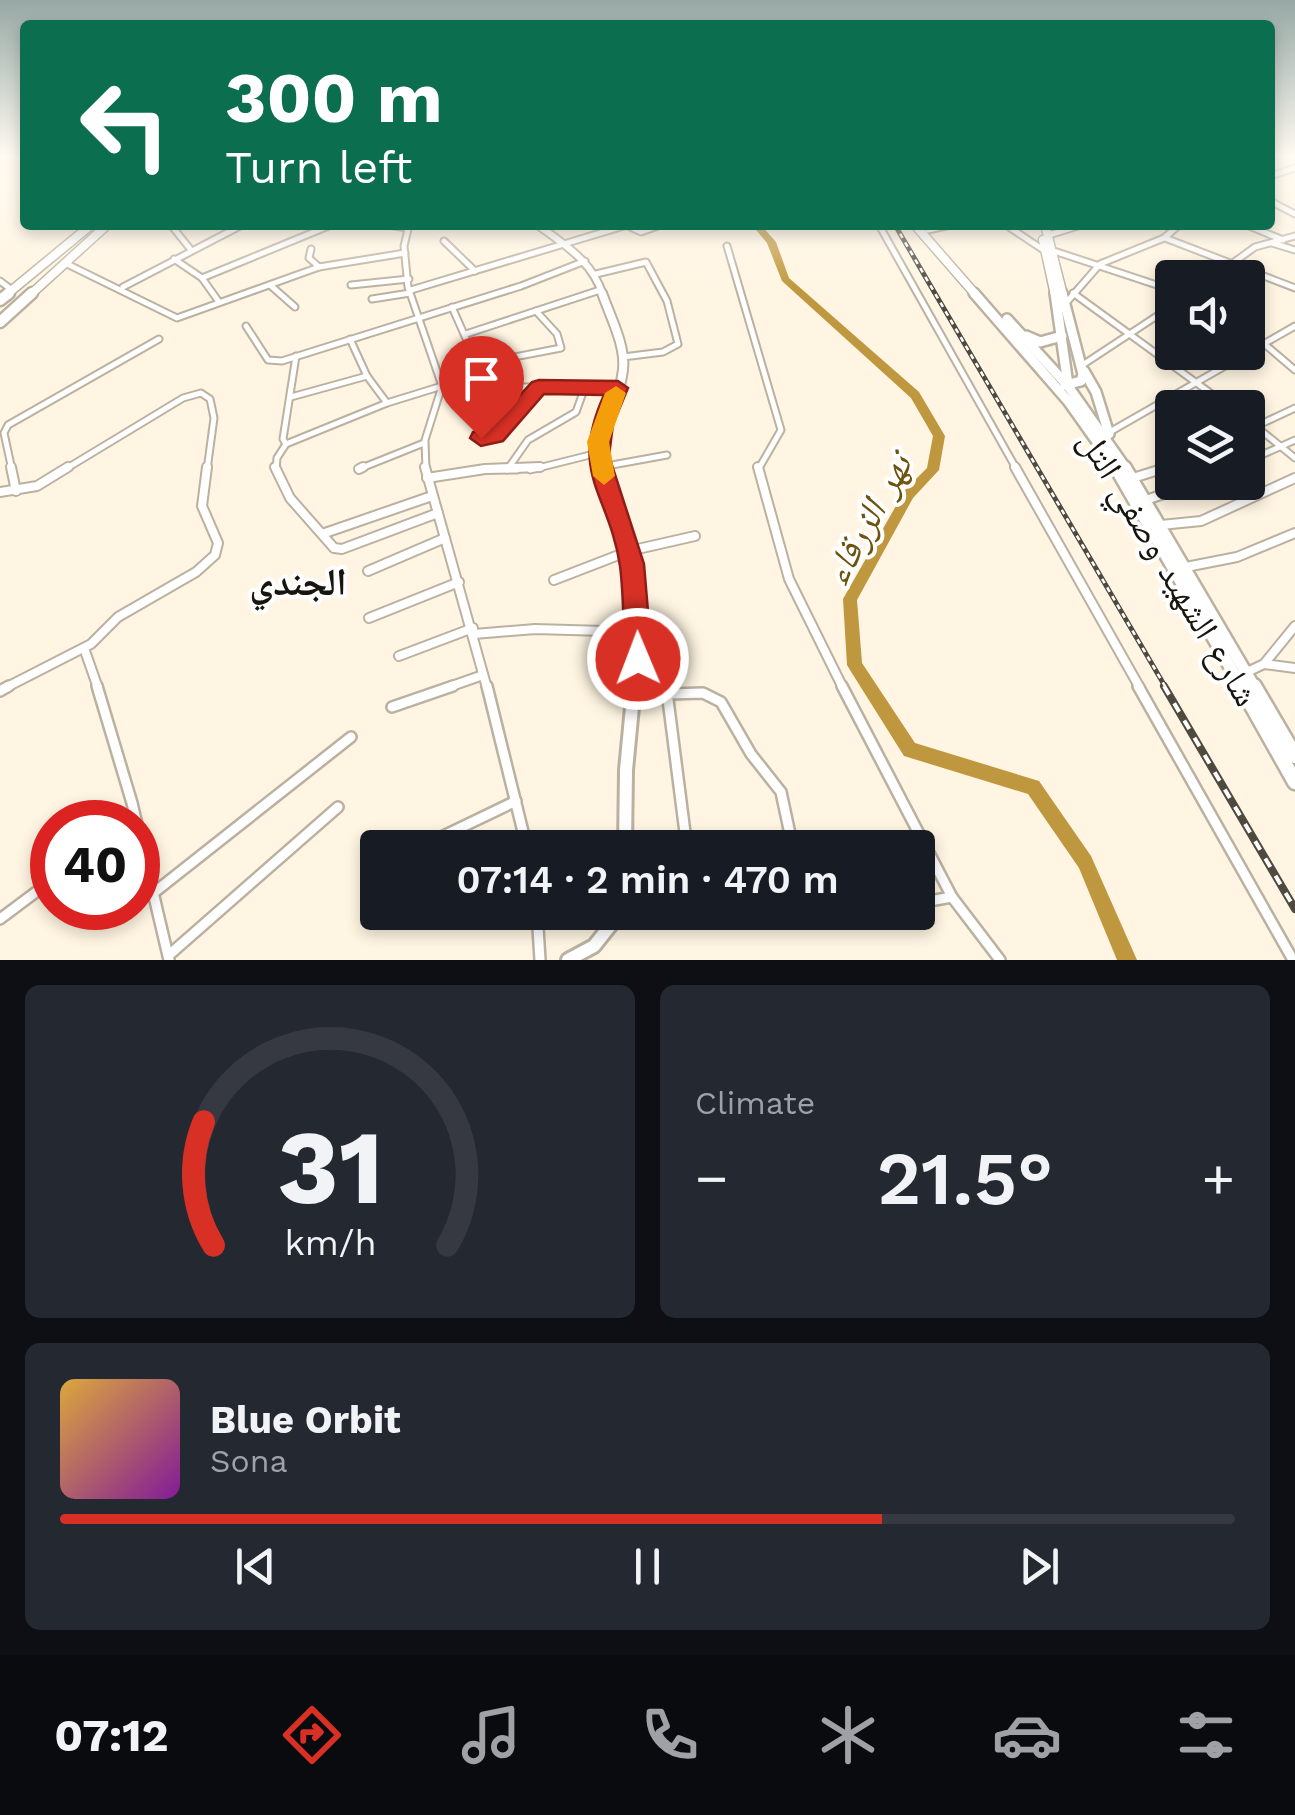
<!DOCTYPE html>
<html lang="en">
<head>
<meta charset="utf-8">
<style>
  body { margin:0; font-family:"Work Sans","Noto Naskh Arabic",sans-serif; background:#242831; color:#f1f3f6; height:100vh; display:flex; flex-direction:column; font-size:38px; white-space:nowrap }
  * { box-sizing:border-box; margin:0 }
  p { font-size:32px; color:#9ea1a6 }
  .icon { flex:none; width:55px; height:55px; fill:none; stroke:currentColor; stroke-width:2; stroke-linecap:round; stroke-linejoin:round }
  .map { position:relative; height:960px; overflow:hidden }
  .sheet { display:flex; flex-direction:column; gap:25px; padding:25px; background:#0d0f14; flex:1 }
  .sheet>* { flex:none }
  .banner { position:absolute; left:20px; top:20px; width:1255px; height:210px; border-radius:10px; box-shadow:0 5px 15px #0003; background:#0b6e4f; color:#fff; overflow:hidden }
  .buttons { position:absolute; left:1155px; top:260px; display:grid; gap:20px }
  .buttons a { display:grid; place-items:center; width:110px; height:110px; border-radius:10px; background:#171b24; box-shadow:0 5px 15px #0003; font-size:50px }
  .speed { position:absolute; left:30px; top:800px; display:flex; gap:20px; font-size:50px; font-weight:700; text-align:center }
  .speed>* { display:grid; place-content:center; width:130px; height:130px; border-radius:50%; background:#171b24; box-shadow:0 5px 15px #0003; line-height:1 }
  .speed .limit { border:15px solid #d22; background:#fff; color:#111 }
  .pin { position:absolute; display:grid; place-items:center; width:85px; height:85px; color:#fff; margin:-102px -42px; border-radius:50% 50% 50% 0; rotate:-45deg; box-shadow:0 0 10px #0007 }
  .pin .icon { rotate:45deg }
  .me { position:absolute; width:110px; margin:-55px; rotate:359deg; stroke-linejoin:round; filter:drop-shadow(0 0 8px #0008) }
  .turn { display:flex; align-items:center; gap:35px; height:210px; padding:0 40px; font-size:45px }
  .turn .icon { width:130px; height:130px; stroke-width:2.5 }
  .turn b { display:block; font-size:70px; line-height:85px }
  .big { font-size:75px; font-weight:600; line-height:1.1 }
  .sheet .widget { flex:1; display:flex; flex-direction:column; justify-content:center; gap:15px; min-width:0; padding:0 35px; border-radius:15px; background:#242831 }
  .sheet .dial { align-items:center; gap:0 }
  .dial svg { height:260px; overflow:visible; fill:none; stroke:#363941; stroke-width:7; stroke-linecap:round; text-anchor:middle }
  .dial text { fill:#f1f3f6; stroke:none }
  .song { display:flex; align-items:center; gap:30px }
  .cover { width:120px; height:120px; border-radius:15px; background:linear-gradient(135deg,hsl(40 70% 55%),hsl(290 70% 35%)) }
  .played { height:10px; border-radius:5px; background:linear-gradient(90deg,#d93025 70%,#363941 70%) }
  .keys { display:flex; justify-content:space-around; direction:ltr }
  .heat { display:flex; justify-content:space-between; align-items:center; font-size:55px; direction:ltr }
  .sheet .tiles { flex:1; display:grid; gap:25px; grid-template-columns:1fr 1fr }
  .widget:last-child { grid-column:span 2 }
  .trip { position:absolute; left:360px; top:830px; width:575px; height:100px; border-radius:10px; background:#171b24; box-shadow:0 5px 15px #0003; font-weight:600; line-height:100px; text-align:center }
  .menu { display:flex; height:160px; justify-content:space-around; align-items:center; background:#090b0e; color:#9ea1a6 }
  .menu .icon { width:70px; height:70px }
  .menu .active { color:#d93025 }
  .menu b { font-size:45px; color:#f1f3f6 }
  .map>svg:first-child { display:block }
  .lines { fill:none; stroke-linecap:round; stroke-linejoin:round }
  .river { fill:#bf973e; fill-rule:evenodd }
  .street-far2-casing { stroke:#bab1a0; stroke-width:9 }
  .street-far1-casing { stroke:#bab1a0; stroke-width:12 }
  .street-casing { stroke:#bab1a0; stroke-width:14 }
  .secondary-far3-casing { stroke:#bab1a0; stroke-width:10 }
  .secondary-far2-casing { stroke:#bab1a0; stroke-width:12 }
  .secondary-far1-casing { stroke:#bab1a0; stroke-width:15 }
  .secondary-casing { stroke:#bab1a0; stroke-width:18 }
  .primary-far3-casing { stroke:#bab1a0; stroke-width:11 }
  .primary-far2-casing { stroke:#bab1a0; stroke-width:14 }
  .primary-far1-casing { stroke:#bab1a0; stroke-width:16 }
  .primary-casing { stroke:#bab1a0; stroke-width:19 }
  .highway-far1-casing { stroke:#bab1a0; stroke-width:11 }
  .highway-casing { stroke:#bab1a0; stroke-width:15 }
  .street-far2 { stroke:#fff; stroke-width:5 }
  .street-far1 { stroke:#fff; stroke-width:8 }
  .street { stroke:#fff; stroke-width:9 }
  .secondary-far3 { stroke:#fff; stroke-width:6 }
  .secondary-far2 { stroke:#fff; stroke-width:8 }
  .secondary-far1 { stroke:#fff; stroke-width:10 }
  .secondary { stroke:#fff; stroke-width:12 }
  .primary-far3 { stroke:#fff; stroke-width:8 }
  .primary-far2 { stroke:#fff; stroke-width:9 }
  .primary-far1 { stroke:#fff; stroke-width:11 }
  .primary { stroke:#fff; stroke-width:14 }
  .highway-far1 { stroke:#fff; stroke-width:8 }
  .highway { stroke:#fff; stroke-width:10 }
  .rail-far1-casing { stroke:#4f4a40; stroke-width:5 }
  .rail-casing { stroke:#4f4a40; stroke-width:8 }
  .rail-far1 { stroke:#fff; stroke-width:2.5; stroke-dasharray:5; stroke-linecap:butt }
  .rail { stroke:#fff; stroke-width:4; stroke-dasharray:10; stroke-linecap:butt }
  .route { fill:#d93025; stroke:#8d1f18; stroke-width:2.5 }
  .slow { fill:#f59e0b }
  .labels { text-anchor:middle; stroke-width:8; stroke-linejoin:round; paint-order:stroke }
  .street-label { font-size:35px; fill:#18150e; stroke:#fff }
  .water-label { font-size:38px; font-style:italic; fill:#6e530f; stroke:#fff }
  .neighbourhood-label { font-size:38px; font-weight:bold; fill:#18150e; stroke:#fff }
</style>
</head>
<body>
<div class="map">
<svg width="1295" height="960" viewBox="0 0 1295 960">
  <rect width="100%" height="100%" fill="#fff5e2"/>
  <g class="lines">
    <path class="river" d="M752,225h9l15,17 13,36 130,114 26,44 -6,34 -26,28 -56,102 5,63 53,80 124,38 52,75 46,104h-20l-38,-92 -51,-74 -124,-38 -54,-86 -3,-5 -4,-66 62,-109 22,-22 6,-32 -22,-38 -129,-117 -15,-38z"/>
    <g class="street-far2-casing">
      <g id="street-far2">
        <path d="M1270,159l6,-4"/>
        <path d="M1270,176l25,-8"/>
        <path d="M1270,201l25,13"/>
        <path d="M171,225l20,25"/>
        <path d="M388,225l19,3"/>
        <path d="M409,225l-5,21 4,41 34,99 -17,54 1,30"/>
        <path d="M626,225l15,7 20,-7"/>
        <path d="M879,225l138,245"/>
        <path d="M1006,225l39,26"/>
        <path d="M1247,225l36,15"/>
        <path d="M544,229l12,-4"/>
        <path d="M928,230l23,-5"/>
        <path d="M1049,235l32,-10"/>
        <path d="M1165,238l130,50"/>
        <path d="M444,241l31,30"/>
        <path d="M1272,243l23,7"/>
        <path d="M727,246l54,184 -23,40"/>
        <path d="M311,249l-2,9 10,9"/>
        <path d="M1054,251l118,39"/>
        <path d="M174,259l28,19 17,24"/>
        <path d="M65,263l112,55 142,-51 86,-14"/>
        <path d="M596,274l50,-12 21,39 11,43 -15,8 -40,5"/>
        <path d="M202,278l129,-53"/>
        <path d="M1212,278l43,-31 40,-11"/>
        <path d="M0,281l12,9"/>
        <path d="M270,285l25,22"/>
        <path d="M351,285l58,-6"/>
        <path d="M123,287l119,-62"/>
        <path d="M411,290l216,-65"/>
        <path d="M1073,293l158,115"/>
        <path d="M372,299l38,-6"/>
        <path d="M1066,303l34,-39 64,-26 15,-13"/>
        <path d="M452,307l35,79"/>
        <path d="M246,326l22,34 14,1 239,-75 64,-25"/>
        <path d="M1248,330l47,40"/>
        <path d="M466,334l134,-44"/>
        <path d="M350,339l17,37 20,27"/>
        <path d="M296,356l-13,83 3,5 101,-41 55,-17 175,2"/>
        <path d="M478,364l83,-16 -4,-14 -21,-23"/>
        <path d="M1081,366l91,-60"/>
        <path d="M291,397l76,-21"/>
        <path d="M1248,420l47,38"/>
        <path d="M1248,430l47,-22"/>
        <path d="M1108,433l187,-107"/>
        <path d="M481,438l15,-2 42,-48"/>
        <path d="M1248,461l47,-21"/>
        <path d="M601,467l66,-12"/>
        <path d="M359,469l65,-26"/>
        <path d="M12,470l-8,-37 4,-8 151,-86"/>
        <path d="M64,470l119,-72 18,-5 9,6 4,19 -7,52"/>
        <path d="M276,470l1,-12 9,-14"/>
        <path d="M480,470h37"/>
        <path d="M507,470l21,-30 48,-28 9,-25"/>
        <path d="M530,470l68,-17"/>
        <path d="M1160,470l12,-4"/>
      </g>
    </g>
    <g class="street-far1-casing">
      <g id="street-far1">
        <path d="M11,467l5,24"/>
        <path d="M275,467l15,31 44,50 8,1 96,-36"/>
        <path d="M425,467l62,221"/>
        <path d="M758,467l31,112 54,109"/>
        <path d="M1015,467l125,221"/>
        <path d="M359,469l4,-2"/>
        <path d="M427,478l58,-9 55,-2"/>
        <path d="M1133,478l35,-11"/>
        <path d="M0,492l37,-6 31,-19"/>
        <path d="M1146,500l53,-18"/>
        <path d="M1161,525l40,-4 94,-43"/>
        <path d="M322,534l110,-38"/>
        <path d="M1186,567l51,-10 58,-24"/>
        <path d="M368,571l77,-33"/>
        <path d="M554,580l75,-29 66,-15"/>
        <path d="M369,618l90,-36"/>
        <path d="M474,634l61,-5 103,3"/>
        <path d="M84,648l14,40"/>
        <path d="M399,656l74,-28"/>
        <path d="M1264,664l31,4"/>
        <path d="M1247,672l17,-8 31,-38"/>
        <path d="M5,688l86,-44 27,-27 78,-45 19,-17 3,-12 -16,-37 5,-39"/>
        <path d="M446,688l37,-13"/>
      </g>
    </g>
    <g class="street-casing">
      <g id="street">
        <path d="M97,686l35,117 37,157"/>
        <path d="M487,686l40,162"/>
        <path d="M842,686l110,211"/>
        <path d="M1138,686l155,274"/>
        <path d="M0,691l9,-5"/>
        <path d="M667,692l20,156"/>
        <path d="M635,695l68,-2 18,9 30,52 30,38 12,56"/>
        <path d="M392,707l61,-21"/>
        <path d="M437,839l79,-38"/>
        <path d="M156,891l195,-154"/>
        <path d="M918,903l34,-6 48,63"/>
        <path d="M537,912l3,48"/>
        <path d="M805,912l14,4 32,-4"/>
        <path d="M0,919l52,-39"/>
        <path d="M169,955l169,-148"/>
      </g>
    </g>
    <g class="secondary-far3-casing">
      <path id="secondary-far3" d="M538,225c28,21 54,36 65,70"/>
    </g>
    <g class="secondary-far2-casing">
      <path id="secondary-far2" d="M602,293c8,23 24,53 21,77 -4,38 -33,56 -20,100"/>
    </g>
    <g class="secondary-far1-casing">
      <path id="secondary-far1" d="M602,467l30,97 7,63 -6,61"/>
    </g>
    <g class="secondary-casing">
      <g id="secondary">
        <path d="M625,848l1,-78 8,-84"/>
        <path d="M568,960l26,-14 27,-34"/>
      </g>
    </g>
    <g class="primary-far3-casing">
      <g id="primary-far3">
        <path d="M915,225l61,70"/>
        <path d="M1045,225l18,70"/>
        <path d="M1043,240l12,55"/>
      </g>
    </g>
    <g class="primary-far2-casing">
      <g id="primary-far2">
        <path d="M974,293l94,108 49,69"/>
        <path d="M1055,293l13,92"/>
        <path d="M1062,293l21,81 -2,7 -16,4"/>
        <path d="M1007,319l61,67 59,84"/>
        <path d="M1026,336l14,6 22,-6"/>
        <path d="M1084,371l12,21 13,42"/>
      </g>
    </g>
    <g class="primary-far1-casing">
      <g id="primary-far1">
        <path d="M1115,467l127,221"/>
        <path d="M1125,467l130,221"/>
      </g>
    </g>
    <g class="primary-casing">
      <g id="primary">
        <path d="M1241,686l54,96"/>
        <path d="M1254,686l41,70"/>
      </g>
    </g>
    <g class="highway-far1-casing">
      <g id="highway-far1">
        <path d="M6,295l85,-70"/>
        <path d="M30,295l77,-70"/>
      </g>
    </g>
    <g class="highway-casing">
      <g id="highway">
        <path d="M0,300l9,-7"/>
        <path d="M0,322l32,-29"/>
      </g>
    </g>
    <use href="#street-far2" class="street-far2"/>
    <use href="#street-far1" class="street-far1"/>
    <use href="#street" class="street"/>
    <use href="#secondary-far3" class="secondary-far3"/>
    <use href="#secondary-far2" class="secondary-far2"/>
    <use href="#secondary-far1" class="secondary-far1"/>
    <use href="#secondary" class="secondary"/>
    <use href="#primary-far3" class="primary-far3"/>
    <use href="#primary-far2" class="primary-far2"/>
    <use href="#primary-far1" class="primary-far1"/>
    <use href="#primary" class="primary"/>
    <use href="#highway-far1" class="highway-far1"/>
    <use href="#highway" class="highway"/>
    <g class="rail-far1-casing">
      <path id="rail-far1" d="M895,225l271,463"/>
    </g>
    <g class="rail-casing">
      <path id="rail" d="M1164,686l131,223"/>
    </g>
    <use href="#rail-far1" class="rail-far1"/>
    <use href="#rail" class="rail"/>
  </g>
  <linearGradient id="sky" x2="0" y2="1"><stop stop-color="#97a8a4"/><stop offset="0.54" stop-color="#fffaf2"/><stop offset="1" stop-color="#fffaf2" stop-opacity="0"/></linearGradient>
  <rect width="1295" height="289" fill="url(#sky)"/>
  <path class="route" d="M539,380l79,1 10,7 -15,36 -4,32 35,108 8,95 -4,9 -10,4 -9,-4 -4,-9c-2,-30 -1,-63 -5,-93 -11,-74 -52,-91 -16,-171l-60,-1 -41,47 -22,5 -11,-8 3,-6 16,-3 43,-47z"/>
  <path class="slow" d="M616,386l10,7 -17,49 6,34 -11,9 -11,-9 -6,-34 18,-49z"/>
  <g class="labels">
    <g class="street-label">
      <text transform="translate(1169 568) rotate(59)" y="12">شارع الشهيد وصفي التل</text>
    </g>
    <g class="water-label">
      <text transform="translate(867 519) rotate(-61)" y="13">نهر الزرقاء</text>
    </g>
    <g class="neighbourhood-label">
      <text x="298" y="595">الجندي</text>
    </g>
  </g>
</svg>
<div class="buttons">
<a><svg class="icon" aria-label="sound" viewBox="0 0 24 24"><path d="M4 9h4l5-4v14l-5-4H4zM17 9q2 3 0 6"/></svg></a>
<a><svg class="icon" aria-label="layers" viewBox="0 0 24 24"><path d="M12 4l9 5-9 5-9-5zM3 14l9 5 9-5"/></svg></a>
</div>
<div class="speed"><div class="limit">40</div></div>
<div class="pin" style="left:481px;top:438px;background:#d93025"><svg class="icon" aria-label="arrive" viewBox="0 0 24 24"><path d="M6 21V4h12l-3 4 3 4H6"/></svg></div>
<svg class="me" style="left:638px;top:659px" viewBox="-20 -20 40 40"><circle r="17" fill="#d93025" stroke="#fff" stroke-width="3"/><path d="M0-11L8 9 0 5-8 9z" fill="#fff"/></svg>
<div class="trip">07:14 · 2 min · 470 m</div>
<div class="banner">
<div class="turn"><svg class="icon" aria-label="left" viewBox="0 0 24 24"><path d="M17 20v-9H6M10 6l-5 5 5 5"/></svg><div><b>300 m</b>Turn left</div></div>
</div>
</div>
<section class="sheet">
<div class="tiles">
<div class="widget dial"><svg viewBox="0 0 100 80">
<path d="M14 69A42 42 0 1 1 86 69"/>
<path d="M14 69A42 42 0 0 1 11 31" stroke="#d93025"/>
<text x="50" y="56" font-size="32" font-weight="700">31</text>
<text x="50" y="72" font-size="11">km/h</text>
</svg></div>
<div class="widget"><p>Climate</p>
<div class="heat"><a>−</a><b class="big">21.5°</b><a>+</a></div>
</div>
<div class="widget">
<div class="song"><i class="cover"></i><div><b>Blue Orbit</b><p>Sona</p></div></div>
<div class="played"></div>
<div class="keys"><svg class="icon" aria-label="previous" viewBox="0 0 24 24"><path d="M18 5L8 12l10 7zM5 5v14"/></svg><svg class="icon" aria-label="pause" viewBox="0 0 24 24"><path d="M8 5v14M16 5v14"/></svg><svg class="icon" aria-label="next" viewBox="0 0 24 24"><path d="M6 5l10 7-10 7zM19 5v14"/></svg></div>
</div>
</div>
</section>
<nav class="menu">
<b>07:12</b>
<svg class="icon active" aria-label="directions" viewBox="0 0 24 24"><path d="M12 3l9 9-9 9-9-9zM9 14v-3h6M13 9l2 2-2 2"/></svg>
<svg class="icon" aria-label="music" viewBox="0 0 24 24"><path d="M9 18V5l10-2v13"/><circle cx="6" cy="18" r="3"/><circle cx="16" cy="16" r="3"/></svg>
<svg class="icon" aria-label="phone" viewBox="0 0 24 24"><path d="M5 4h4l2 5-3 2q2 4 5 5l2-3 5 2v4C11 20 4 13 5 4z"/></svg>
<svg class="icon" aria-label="climate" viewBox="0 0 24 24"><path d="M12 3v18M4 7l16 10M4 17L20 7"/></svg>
<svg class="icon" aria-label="car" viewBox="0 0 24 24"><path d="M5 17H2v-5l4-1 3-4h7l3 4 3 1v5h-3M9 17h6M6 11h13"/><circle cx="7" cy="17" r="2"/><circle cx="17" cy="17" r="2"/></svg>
<svg class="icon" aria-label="filters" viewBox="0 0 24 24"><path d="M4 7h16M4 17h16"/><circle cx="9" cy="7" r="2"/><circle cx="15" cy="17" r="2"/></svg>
</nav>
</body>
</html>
